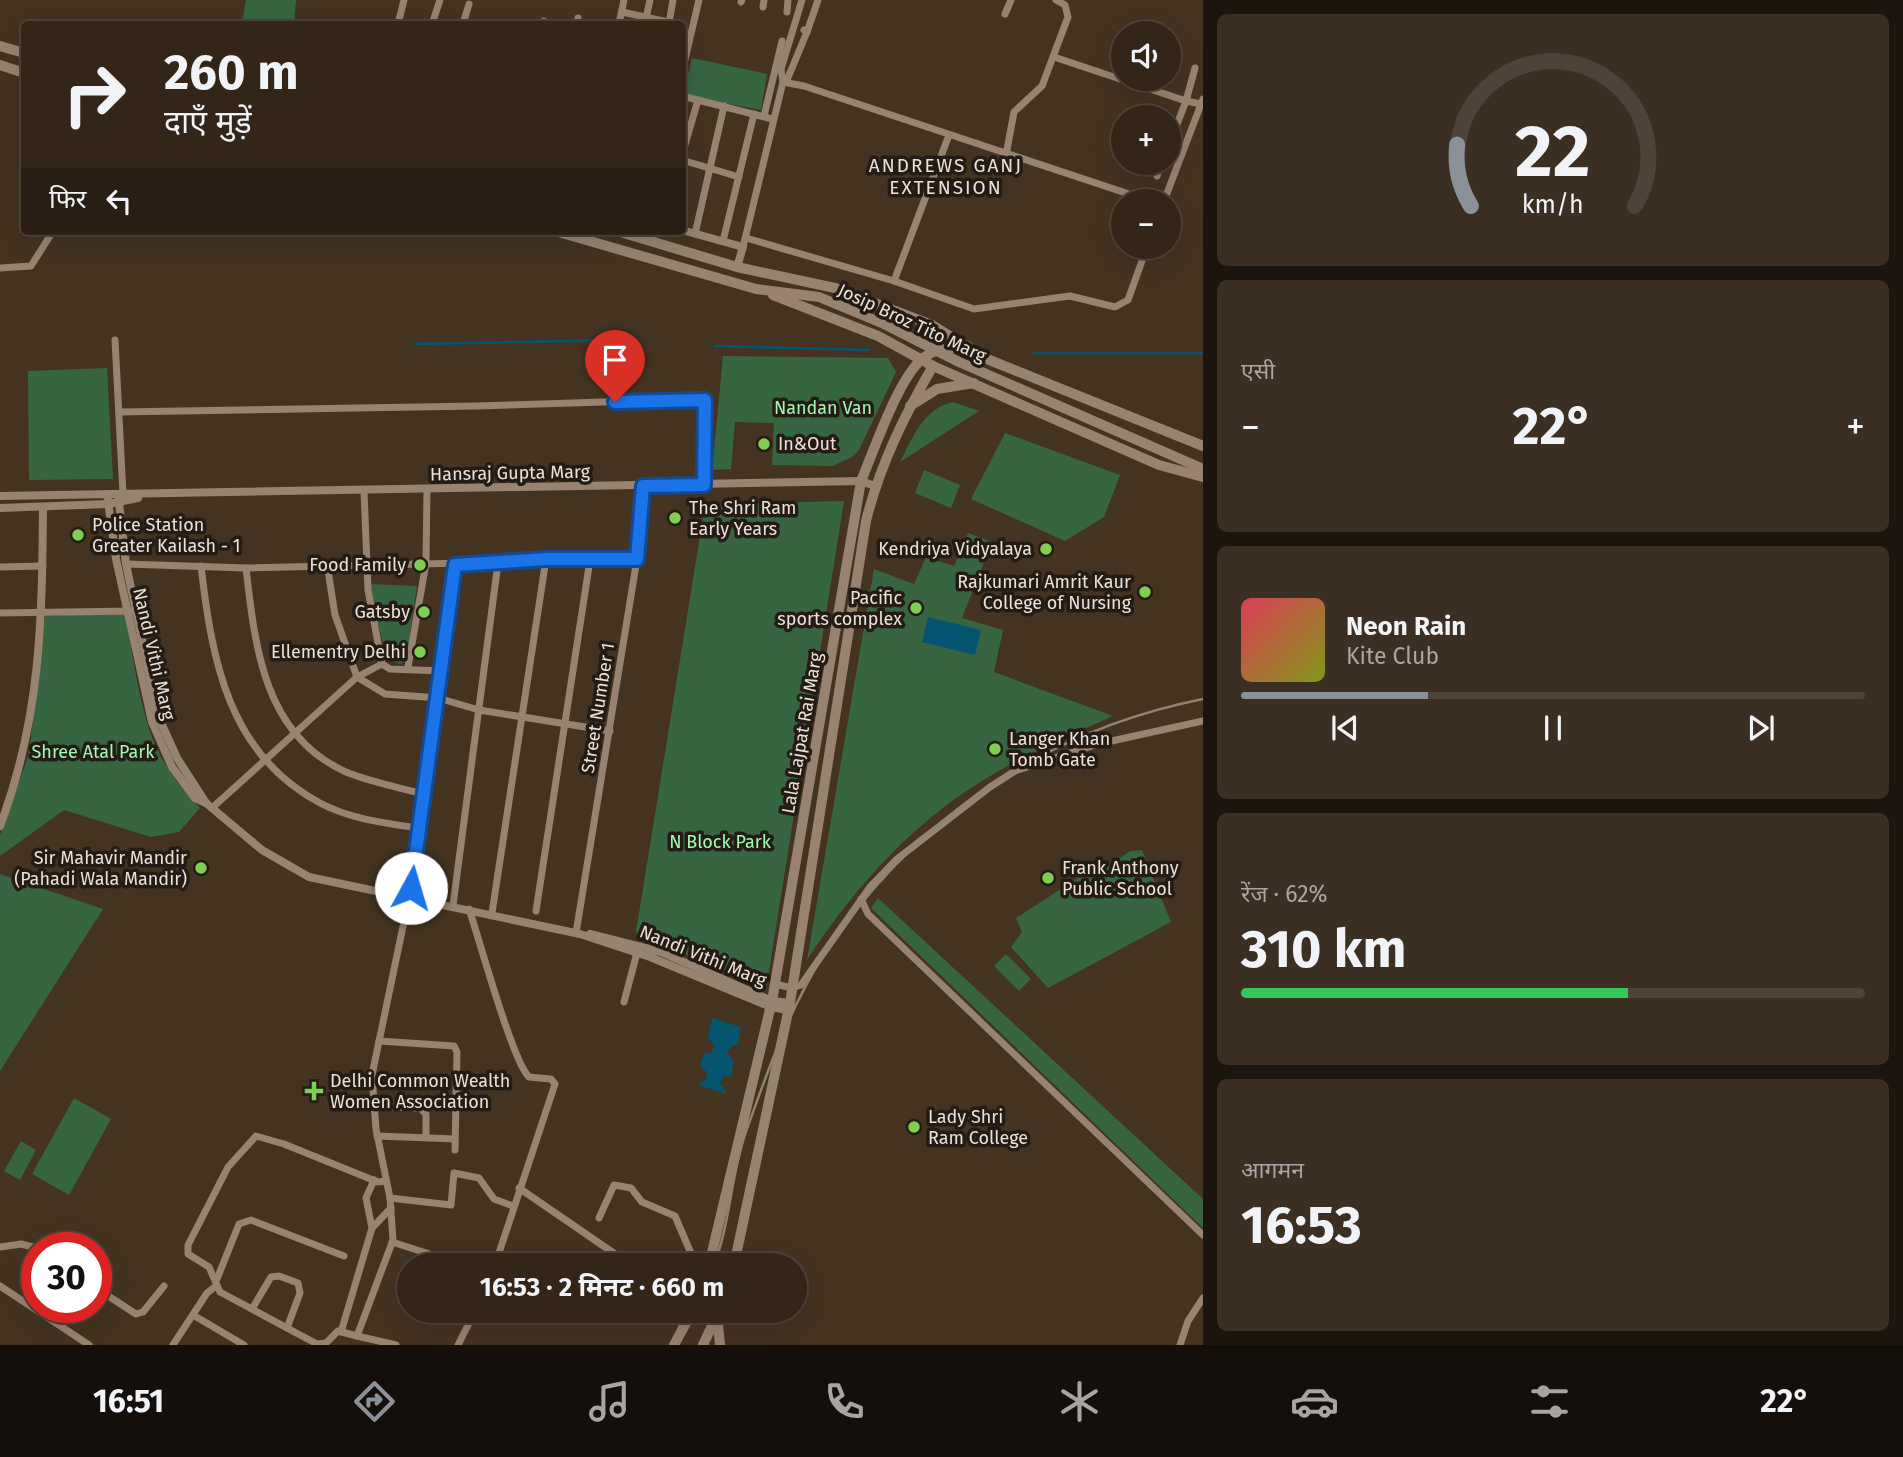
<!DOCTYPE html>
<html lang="hi">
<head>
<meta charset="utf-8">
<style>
  body { margin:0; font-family:"Fira Sans","Noto Sans Devanagari",sans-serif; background:#3b2e22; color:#f1f3f6; height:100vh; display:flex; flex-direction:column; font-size:26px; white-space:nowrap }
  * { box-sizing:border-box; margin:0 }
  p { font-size:23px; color:#a9a5a2 }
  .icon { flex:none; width:38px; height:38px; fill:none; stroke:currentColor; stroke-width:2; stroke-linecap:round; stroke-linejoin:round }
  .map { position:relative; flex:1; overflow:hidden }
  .drawer { display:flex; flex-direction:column; gap:14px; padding:14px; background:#1c150e; width:700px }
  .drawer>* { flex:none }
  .hud { position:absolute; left:21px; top:21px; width:665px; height:214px; border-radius:7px; box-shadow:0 7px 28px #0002,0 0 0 2px #4e4338; background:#332619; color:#f1f3f6; overflow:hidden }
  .controls { position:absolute; left:1111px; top:21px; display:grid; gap:14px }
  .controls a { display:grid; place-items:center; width:70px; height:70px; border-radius:50%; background:#332619; box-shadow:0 7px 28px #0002,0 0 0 2px #4e4338; font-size:35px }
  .speed { position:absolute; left:21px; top:1232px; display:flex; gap:14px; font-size:35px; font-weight:700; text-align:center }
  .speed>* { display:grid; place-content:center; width:91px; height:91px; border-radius:50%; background:#332619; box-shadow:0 7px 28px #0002,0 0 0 2px #4e4338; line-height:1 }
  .speed .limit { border:10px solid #d22; background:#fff; color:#111 }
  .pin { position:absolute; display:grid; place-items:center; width:60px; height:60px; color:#fff; margin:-72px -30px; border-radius:50% 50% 50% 0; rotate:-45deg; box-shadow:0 0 7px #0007 }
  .pin .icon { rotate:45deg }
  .me { position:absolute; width:77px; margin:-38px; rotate:6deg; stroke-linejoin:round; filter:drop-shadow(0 0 5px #0008) }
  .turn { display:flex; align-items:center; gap:24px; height:147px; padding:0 28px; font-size:32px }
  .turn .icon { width:91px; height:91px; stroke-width:2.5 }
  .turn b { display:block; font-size:49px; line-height:60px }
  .then { display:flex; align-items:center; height:66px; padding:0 28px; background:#0003; gap:14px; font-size:26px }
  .big { font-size:52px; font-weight:700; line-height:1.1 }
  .drawer .card { flex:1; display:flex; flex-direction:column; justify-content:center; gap:10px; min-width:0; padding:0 24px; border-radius:10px; background:#3b2e22 }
  .drawer .dial { align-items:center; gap:0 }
  .dial svg { height:182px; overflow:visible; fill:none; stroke:#4e4338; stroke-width:7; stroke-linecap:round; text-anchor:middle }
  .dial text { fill:#f1f3f6; stroke:none }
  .song { display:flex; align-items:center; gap:21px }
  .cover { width:84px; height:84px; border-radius:10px; background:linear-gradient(135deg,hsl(350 70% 55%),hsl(70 70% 35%)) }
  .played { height:7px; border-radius:4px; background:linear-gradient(90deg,#8c9099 30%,#4e4338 30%) }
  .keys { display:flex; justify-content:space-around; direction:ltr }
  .heat { display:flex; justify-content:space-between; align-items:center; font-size:38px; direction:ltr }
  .charge { height:10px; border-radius:5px; background:linear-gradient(90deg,#34c759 62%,#4e4338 0) }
  .trip { position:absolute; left:397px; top:1253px; width:410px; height:70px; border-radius:35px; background:#332619; box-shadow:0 7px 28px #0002,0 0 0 2px #4e4338; font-weight:700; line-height:70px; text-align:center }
  .dock { display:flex; height:112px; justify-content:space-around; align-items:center; background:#140f0a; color:#a9a5a2 }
  .dock .icon { width:49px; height:49px }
  .dock .on { color:#8c9099 }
  .dock b { font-size:32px; color:#f1f3f6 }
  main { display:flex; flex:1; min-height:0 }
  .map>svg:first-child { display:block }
  .green { fill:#376542 }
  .water { fill:#055571 }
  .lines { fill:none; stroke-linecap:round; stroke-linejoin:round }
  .stream { stroke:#055571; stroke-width:2.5 }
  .minor { stroke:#97836f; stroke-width:7 }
  .tertiary { stroke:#97836f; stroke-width:8 }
  .secondary { stroke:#97836f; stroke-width:10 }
  .rail { stroke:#918374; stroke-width:2.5 }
  .route-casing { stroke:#114b97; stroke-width:18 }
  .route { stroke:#1a73e8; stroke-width:12 }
  .poi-dot { fill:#7fd052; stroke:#241c14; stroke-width:2.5 }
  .labels { text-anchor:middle; stroke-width:7; stroke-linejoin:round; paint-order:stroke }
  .street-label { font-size:18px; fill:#ece1d6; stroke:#241c14 }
  .park-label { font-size:18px; fill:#9ffab2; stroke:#241c14 }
  .poi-label { font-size:18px; fill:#ece1d6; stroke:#241c14; text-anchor:start }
  .neighbourhood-label { font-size:19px; letter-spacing:2px; fill:#ece1d6; stroke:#241c14 }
</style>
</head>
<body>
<main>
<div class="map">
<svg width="1203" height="1345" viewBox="0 0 1203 1345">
  <rect width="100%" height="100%" fill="#443321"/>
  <g class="green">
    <path d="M246,0h50l-2,24h-52z"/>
    <path d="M692,58l75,16 -6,36 -78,-15z"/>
    <path d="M723,356l165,2 8,14 -37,78 -7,7 -19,9 -61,-1 2,-42 -39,-1 -4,47 -19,1z"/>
    <path d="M107,368l6,111 -84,1 -1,-109z"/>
    <path d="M953,402l26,9 -79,51c13,-25 23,-53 53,-60z"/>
    <path d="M1005,433l115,42 -16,42 -39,24 -94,-42z"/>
    <path d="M924,470l36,15 -9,23 -36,-15z"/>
    <path d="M844,501l-78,489 -130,-58 69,-427z"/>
    <path d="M968,533l24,9 -30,76 41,12 -9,42 119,44c-39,18 -79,34 -116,56 -80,45 -140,112 -190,188l67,-391 40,15 12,-27 28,9z"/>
    <path d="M368,584l49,2 -11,75 -6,3 -13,-5z"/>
    <path d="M125,613c8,42 15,101 33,138 11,22 26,40 42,57l-21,24 -28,5 -87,-27 -64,46v-21l29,-81 16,-138z"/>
    <path d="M1142,850l29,72 -123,66 -37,-41 11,-15 -6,-14 71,-46 5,6 38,-27z"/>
    <path d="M0,874l103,35 -103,162z"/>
    <path d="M878,898l325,301v29l-332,-320z"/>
    <path d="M1006,954l25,25 -12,12 -25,-25z"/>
    <path d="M74,1098l37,21 -42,76 -37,-21z"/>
    <path d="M21,1141l15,9 -16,30 -16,-9z"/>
  </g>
  <g class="water">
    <path d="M928,617l53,13 -6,25 -53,-13z"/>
    <path d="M712,1018l29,9 -4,19h-5l-5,7 7,8 -3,15h-7l-4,7 7,11 -29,-9 9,-7 -1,-7 -6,-4 4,-14h6l5,-7 -7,-8z"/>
  </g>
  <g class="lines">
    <g class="stream">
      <path d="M415,344l203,-4"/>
      <path d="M715,346l154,4"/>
      <path d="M1034,353h169"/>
    </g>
    <g class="minor">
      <path d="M802,0l-21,69 2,13 21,4 346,115"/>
      <path d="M741,2l1,-2"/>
      <path d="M763,7l1,-7"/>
      <path d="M622,12l55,12"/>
      <path d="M787,12l1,-12"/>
      <path d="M1005,14l6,-14"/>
      <path d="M646,18l4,-18"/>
      <path d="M669,23l4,-23"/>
      <path d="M398,24l6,-24"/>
      <path d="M432,24l8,-24"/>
      <path d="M463,24l6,-20"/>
      <path d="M543,24l1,-3"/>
      <path d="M577,24l1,-6"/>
      <path d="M619,24l5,-24"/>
      <path d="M804,30l3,2 11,-32"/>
      <path d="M1054,57l132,44 9,-33"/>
      <path d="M682,72l17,-72"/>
      <path d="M787,80l20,-48"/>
      <path d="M682,96l90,23"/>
      <path d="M764,116l18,-75"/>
      <path d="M1169,145l17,-44 15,3"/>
      <path d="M682,155l16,-55"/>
      <path d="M1006,155l8,-43 28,-26 26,-69 -3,-12 -9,-5"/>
      <path d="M682,160l57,17"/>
      <path d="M1157,176l5,-13"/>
      <path d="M1164,201l39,-102"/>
      <path d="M695,234l29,-128"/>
      <path d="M746,238l148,43 80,28 96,-13 45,11 13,-7 19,-53"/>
      <path d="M723,241l31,-127"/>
      <path d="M743,247l40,-165"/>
      <path d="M0,268l31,-2 22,-35"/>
      <path d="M894,281l55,-146"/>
      <path d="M115,340l8,154"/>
      <path d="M119,412l357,-6 223,-7 7,5 -2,81"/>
      <path d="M364,491l4,99 14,74"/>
      <path d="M126,564l120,4 391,-9"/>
      <path d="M327,564l8,51 22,62 28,17 53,4 41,12 131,21"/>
      <path d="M201,566c11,94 27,188 119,237 30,16 65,20 98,25"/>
      <path d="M0,567l43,-1"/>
      <path d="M246,568c9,79 18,167 100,204 24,10 52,15 77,22"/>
      <path d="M0,613l132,-2"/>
      <path d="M382,664l8,5 52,2"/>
      <path d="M408,667l18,-104 1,-73"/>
      <path d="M212,808l145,-131 25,-13"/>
      <path d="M861,899l7,15 335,321"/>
      <path d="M453,905l45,-342"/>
      <path d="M469,909c10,29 44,154 60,168l22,2 4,5 -60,181"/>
      <path d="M536,911l54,-351"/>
      <path d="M492,913l54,-354"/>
      <path d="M576,933l61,-374 6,-73"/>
      <path d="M775,984l17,4 9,-3 69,-98 27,-28 93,-72 25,-16 83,-27 105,-23"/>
      <path d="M624,1002l14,-53"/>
      <path d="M379,1041l75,5 3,6 -2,98"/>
      <path d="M373,1106l47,2 6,6v23"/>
      <path d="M377,1136l78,3"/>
      <path d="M386,1181l-8,1 -94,-38 -28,-8 -28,31 -40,78v9l21,13 11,25 97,52 9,-1 12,-12 19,5 36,-96 -3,-42 -14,-69 -4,-54 39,-187 44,-323"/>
      <path d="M519,1188l112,77"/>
      <path d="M390,1198l61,7 3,-32 25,5 15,21 19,7"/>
      <path d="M599,1218l15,-33 17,3 11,14 33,14 21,49"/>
      <path d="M372,1228l-6,-30 8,-18"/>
      <path d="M392,1242l50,16"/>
      <path d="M0,1247l21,-3 16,4"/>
      <path d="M217,1279l22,-55 12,-4 93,36"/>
      <path d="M0,1286l89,59"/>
      <path d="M96,1288l40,26 7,-2 21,-26"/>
      <path d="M252,1309l19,-32 8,-1 19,7 2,10 -13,35"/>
      <path d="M193,1315l51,30"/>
      <path d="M341,1332l31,-104 19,-20"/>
      <path d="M357,1336l39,9"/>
      <path d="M173,1345l34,-52 9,-7"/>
      <path d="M458,1345l17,-34"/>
      <path d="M1180,1345l8,-24 15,-23"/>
    </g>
    <g class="tertiary">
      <path d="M682,230l61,17 -6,20"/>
      <path d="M107,494l9,65 36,163 20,45 23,31 11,5 56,47 47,27 271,57 70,23 121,50 17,3"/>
      <path d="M118,494l8,70 32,152 19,42 29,45"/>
      <path d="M0,496l861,-15 14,5"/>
      <path d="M0,508l108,-4 30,-6"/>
      <path d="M0,826c41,-108 42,-206 43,-319"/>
      <path d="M590,934l71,18 111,49 18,2"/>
    </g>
    <g class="secondary">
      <path d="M0,46l24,7"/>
      <path d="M0,65l24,8"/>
      <path d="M555,231l201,58 63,8 65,27 75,38 244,107"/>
      <path d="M617,231l120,36 98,21 97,37 55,34 216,87"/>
      <path d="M773,295l105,41 55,30 226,99 44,12"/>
      <path d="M910,406l27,-17 37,-6"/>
      <path d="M709,1265l63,-264 89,-520c13,-30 39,-109 65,-125 13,-9 28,-7 42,-10"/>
      <path d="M734,1265l56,-262 76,-482c14,-56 38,-105 67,-155"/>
      <path d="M717,1315l3,30"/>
      <path d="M674,1345l18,-34"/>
      <path d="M703,1345l16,-34"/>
    </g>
    <g class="rail">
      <path d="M714,1265c17,-44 17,-94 34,-139 20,-56 41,-115 72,-165 88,-139 223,-230 383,-262"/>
      <path d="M678,1345l19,-34"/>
    </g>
  </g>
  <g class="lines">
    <g class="route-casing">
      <path id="route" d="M411,888l44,-323 91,-6h91l6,-73 61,-1 1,-85 -90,2"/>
    </g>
    <use href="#route" class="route"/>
  </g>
  <g class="poi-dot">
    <circle cx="764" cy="444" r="7"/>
    <circle cx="675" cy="518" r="7"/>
    <circle cx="78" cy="535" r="7"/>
    <circle cx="1046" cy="549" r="7"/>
    <circle cx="420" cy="565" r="7"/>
    <circle cx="1145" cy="592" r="7"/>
    <circle cx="916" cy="608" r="7"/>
    <circle cx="424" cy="612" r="7"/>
    <circle cx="420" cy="652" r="7"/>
    <circle cx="995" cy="749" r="7"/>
    <circle cx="201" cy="868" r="7"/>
    <circle cx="1048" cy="878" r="7"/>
    <path d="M310.5 1080.5h7v7h7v7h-7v7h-7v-7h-7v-7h7z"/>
    <circle cx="914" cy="1127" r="7"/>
  </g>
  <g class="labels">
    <g class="street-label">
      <text transform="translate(912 323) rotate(25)" y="6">Josip Broz Tito Marg</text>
      <text transform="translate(510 473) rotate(-1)" y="6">Hansraj Gupta Marg</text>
      <text transform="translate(154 654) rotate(77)" y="6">Nandi Vithi Marg</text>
      <text transform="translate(598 708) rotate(-81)" y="6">Street Number 1</text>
      <text transform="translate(802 733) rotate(-80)" y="6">Lala Lajpat Rai Marg</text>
      <text transform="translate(703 956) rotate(22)" y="6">Nandi Vithi Marg</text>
    </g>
    <g class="park-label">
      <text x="823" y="414">Nandan Van</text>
      <text x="93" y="758">Shree Atal Park</text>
      <text x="720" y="848">N Block Park</text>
    </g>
    <g class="poi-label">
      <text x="778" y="450">In&amp;Out</text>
      <text x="689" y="514">The Shri Ram<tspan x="689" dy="21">Early Years</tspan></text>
      <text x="92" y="531">Police Station<tspan x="92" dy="21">Greater Kailash - 1</tspan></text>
      <text x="1032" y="555" text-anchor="end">Kendriya Vidyalaya</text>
      <text x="406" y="571" text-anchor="end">Food Family</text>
      <text x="1131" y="588" text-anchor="end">Rajkumari Amrit Kaur<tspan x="1131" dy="21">College of Nursing</tspan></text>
      <text x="902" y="604" text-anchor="end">Pacific<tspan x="902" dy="21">sports complex</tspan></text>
      <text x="410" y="618" text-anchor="end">Gatsby</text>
      <text x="406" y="658" text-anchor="end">Ellementry Delhi</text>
      <text x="1009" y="745">Langer Khan<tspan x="1009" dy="21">Tomb Gate</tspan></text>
      <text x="187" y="864" text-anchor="end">Sir Mahavir Mandir<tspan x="187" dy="21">(Pahadi Wala Mandir)</tspan></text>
      <text x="1062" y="874">Frank Anthony<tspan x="1062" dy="21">Public School</tspan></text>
      <text x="330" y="1087">Delhi Common Wealth<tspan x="330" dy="21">Women Association</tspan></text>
      <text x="928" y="1123">Lady Shri<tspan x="928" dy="21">Ram College</tspan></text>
    </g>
    <g class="neighbourhood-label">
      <text x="946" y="172">ANDREWS GANJ<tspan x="946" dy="22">EXTENSION</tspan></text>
    </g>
  </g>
</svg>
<div class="controls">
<a><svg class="icon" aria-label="sound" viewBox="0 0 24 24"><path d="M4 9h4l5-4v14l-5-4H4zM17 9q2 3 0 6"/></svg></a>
<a>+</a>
<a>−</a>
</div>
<div class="speed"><div class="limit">30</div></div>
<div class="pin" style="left:615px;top:402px;background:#d93025"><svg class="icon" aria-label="arrive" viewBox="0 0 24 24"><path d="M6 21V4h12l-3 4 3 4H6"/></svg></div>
<svg class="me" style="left:411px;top:888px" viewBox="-20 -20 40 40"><circle r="19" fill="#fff"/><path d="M0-13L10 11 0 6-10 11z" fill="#1a73e8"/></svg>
<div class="trip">16:53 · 2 मिनट · 660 m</div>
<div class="hud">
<div class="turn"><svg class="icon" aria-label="right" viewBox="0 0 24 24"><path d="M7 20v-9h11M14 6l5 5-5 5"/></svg><div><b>260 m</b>दाएँ मुड़ें</div></div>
<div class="then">फिर<svg class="icon" aria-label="left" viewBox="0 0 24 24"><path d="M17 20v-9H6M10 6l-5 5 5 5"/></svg></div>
</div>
</div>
<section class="drawer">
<div class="card dial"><svg viewBox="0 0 100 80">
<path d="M14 69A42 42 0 1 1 86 69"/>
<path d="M14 69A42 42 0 0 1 8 42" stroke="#8c9099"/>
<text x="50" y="56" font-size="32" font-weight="700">22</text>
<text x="50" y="72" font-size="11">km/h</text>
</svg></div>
<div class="card"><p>एसी</p>
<div class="heat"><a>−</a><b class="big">22°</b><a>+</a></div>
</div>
<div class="card">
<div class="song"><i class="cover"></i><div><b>Neon Rain</b><p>Kite Club</p></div></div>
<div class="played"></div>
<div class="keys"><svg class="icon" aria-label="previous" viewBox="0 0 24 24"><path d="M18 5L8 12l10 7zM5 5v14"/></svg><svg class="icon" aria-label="pause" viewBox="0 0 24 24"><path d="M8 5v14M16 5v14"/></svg><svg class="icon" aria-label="next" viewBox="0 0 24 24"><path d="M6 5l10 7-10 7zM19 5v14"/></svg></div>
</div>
<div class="card"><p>रेंज · 62%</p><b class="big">310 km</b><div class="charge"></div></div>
<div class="card"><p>आगमन</p><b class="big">16:53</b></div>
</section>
</main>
<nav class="dock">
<b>16:51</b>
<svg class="icon on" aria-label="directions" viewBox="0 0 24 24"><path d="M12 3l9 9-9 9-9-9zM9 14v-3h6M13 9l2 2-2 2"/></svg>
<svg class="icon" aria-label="music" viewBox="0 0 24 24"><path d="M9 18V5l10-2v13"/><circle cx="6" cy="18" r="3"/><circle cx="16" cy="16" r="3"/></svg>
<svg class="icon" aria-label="phone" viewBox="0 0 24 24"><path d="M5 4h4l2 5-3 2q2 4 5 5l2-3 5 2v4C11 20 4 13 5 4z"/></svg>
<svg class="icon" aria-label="climate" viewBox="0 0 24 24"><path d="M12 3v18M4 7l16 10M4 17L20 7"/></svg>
<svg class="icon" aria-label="car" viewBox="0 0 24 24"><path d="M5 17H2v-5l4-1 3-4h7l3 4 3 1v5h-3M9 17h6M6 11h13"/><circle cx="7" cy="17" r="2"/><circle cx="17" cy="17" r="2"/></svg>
<svg class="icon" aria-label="filters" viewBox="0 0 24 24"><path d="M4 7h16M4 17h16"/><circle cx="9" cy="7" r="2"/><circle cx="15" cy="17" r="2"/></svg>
<b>22°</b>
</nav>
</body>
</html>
